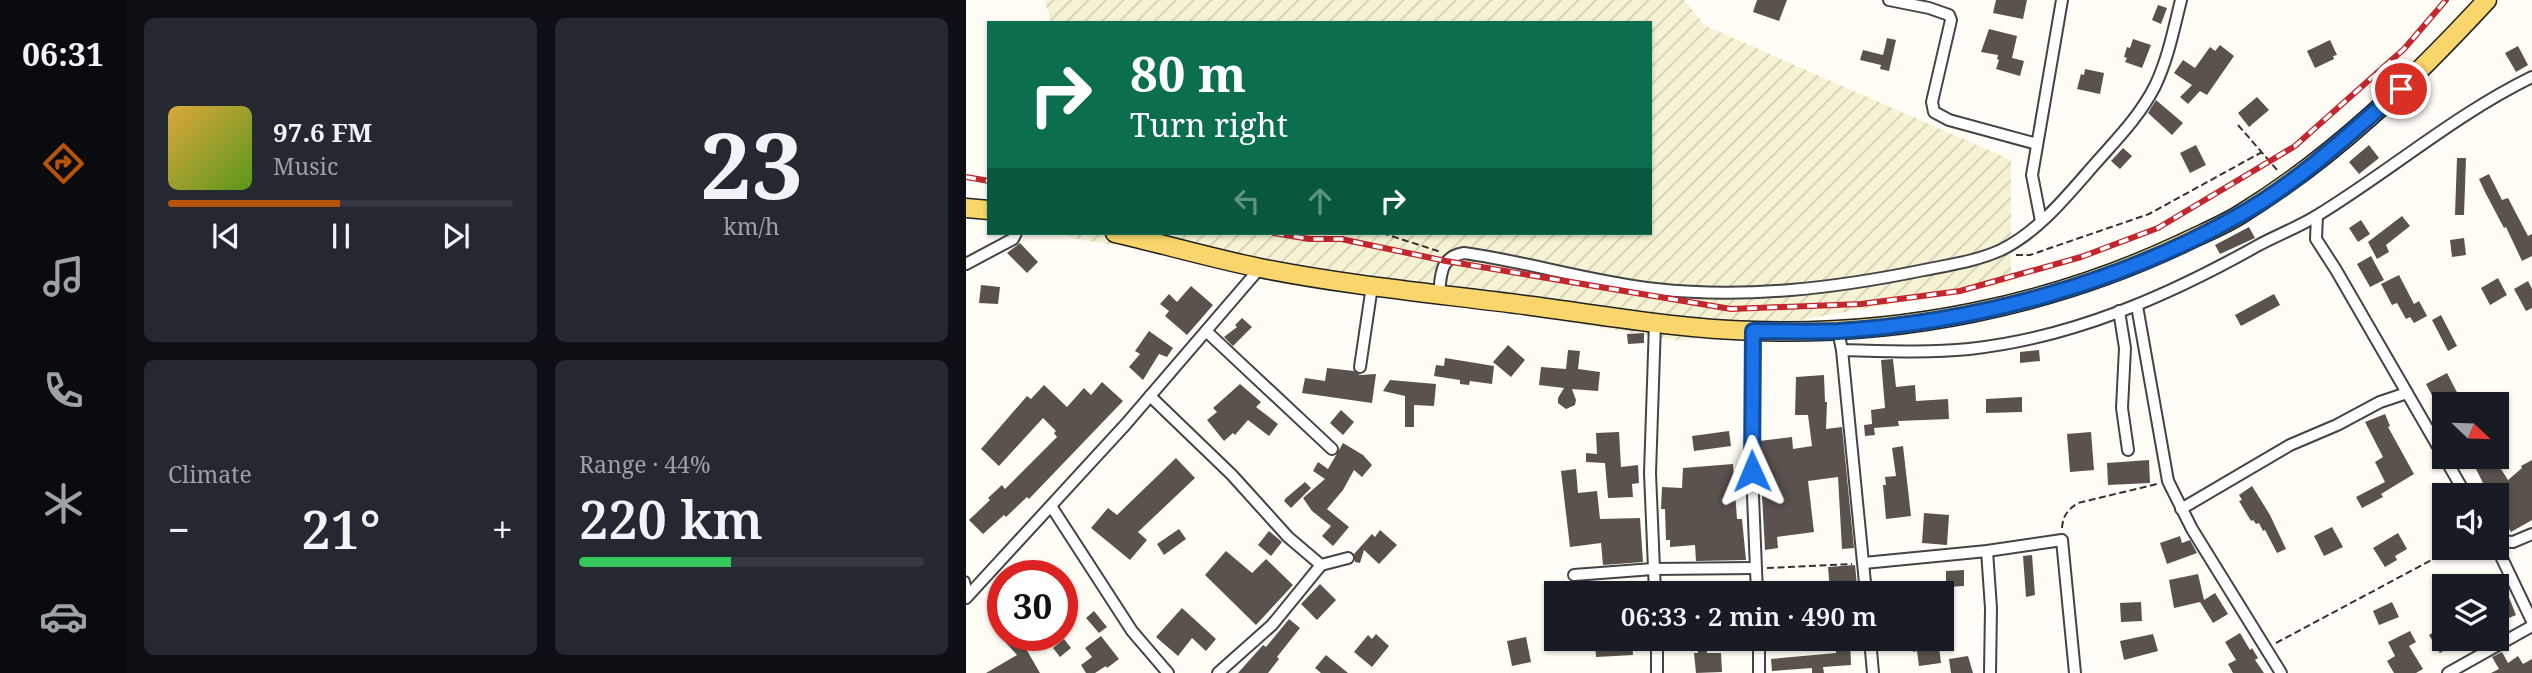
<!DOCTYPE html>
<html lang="en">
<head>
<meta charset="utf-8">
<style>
  body { margin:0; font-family:"Noto Serif",serif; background:#242831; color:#f1f3f6; height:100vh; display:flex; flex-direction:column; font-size:26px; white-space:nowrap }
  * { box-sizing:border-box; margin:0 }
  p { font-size:23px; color:#9ea1a6 }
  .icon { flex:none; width:38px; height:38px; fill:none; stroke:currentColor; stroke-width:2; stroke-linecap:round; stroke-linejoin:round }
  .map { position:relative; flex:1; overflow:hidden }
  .panel { display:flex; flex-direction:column; gap:18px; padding:18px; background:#0d0f14; width:840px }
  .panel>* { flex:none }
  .top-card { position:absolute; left:21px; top:21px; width:665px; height:214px; border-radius:0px; box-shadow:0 2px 5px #0004; background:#0b6e4f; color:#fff; overflow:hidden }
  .needle { width:46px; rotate:113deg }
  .tools { position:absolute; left:1466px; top:392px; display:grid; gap:14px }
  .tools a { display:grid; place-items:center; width:77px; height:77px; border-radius:0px; background:#171b24; box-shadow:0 2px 5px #0004; font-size:35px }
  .speed { position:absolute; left:21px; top:560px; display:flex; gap:14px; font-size:35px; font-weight:700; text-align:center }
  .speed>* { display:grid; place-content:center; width:91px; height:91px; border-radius:50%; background:#171b24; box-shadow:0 2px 5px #0004; line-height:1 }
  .speed .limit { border:10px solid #d22; background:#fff; color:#111 }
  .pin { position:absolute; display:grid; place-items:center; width:60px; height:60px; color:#fff; margin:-30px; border:4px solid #fff; border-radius:50%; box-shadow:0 2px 7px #0007 }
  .me { position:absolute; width:77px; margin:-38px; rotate:359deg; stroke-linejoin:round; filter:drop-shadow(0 0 5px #0008) }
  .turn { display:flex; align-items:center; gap:24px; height:147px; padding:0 28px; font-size:32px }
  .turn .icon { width:91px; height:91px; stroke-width:2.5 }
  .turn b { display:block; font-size:49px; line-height:60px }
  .lanes { display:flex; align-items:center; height:66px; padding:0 28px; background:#0003; justify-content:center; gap:35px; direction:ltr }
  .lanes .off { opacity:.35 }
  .big { font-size:52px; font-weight:600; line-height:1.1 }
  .panel .card { flex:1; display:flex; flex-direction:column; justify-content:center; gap:10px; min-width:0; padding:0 24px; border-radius:10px; background:#242831 }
  .panel .dial { align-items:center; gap:0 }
  .dial b { font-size:91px; line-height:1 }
  .song { display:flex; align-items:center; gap:21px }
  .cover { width:84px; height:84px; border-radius:10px; background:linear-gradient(135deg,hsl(40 70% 55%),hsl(90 70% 35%)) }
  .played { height:7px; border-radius:4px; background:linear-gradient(90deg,#b45309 50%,#363941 50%) }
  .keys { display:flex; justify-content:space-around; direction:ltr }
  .heat { display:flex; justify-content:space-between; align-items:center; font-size:38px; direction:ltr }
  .charge { height:10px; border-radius:5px; background:linear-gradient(90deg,#34c759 44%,#363941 0) }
  .panel .tiles { flex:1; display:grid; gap:18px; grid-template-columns:repeat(2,1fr) }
  .trip { position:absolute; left:578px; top:581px; width:410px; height:70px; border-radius:0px; background:#171b24; box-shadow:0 2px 5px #0004; font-weight:600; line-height:70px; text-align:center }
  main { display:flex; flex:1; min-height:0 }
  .tab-bar { display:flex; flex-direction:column; width:126px; justify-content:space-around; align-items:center; background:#090b0e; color:#9ea1a6 }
  .tab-bar .icon { width:49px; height:49px }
  .tab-bar .current { color:#b45309 }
  .tab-bar b { font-size:32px; color:#f1f3f6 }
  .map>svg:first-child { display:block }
  .farmland { fill:url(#farmland-furrows) }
  .building { fill:#5a524d }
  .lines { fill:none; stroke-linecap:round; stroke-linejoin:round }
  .lane-casing { stroke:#444; stroke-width:9 }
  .street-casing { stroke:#444; stroke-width:14 }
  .primary-casing { stroke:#222; stroke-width:21 }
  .path { stroke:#333; stroke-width:2; stroke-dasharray:7 3.5; stroke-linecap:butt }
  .lane { stroke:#fff; stroke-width:5 }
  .street { stroke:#fff; stroke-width:10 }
  .primary { stroke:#f9d66b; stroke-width:18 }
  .rail-casing { stroke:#c4262e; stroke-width:6 }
  .rail { stroke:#fff; stroke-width:3.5; stroke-dasharray:10; stroke-linecap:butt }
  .route-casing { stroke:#114b97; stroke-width:18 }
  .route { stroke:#1a73e8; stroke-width:12 }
</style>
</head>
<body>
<main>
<nav class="tab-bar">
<b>06:31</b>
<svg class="icon current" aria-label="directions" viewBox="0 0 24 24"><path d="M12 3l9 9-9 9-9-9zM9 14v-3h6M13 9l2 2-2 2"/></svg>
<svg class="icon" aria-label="music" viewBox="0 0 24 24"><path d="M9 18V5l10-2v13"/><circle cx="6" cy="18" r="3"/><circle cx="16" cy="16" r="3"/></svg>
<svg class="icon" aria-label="phone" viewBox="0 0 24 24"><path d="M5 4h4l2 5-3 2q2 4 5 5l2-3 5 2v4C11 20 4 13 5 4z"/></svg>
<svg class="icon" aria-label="climate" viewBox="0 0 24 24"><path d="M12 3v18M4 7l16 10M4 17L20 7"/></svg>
<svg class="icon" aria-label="car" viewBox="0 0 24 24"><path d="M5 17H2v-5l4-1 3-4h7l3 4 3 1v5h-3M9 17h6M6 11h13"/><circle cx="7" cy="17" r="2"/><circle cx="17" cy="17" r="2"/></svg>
</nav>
<section class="panel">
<div class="tiles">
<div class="card">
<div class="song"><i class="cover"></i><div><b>97.6 FM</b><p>Music</p></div></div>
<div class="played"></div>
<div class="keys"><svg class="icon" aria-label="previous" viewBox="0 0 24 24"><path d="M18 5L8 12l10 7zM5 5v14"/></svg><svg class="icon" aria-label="pause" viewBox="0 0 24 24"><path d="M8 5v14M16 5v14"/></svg><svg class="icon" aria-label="next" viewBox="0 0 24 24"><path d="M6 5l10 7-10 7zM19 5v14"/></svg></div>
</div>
<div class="card dial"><b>23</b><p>km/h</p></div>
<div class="card"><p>Climate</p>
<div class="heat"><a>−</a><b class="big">21°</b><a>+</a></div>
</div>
<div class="card"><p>Range · 44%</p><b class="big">220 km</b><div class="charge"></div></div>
</div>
</section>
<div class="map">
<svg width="1566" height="673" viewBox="0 0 1566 673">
  <defs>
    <pattern id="farmland-furrows" width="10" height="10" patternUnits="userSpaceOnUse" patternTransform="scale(1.75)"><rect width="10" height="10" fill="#f6f3d4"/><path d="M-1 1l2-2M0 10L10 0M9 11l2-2" fill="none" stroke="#d2cfb5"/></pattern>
  </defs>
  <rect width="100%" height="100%" fill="#fffdf5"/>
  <path class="farmland" d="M79,0h639l22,26 305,134v123l-331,58 -614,-104v-4h584v-210h-599z"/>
  <g class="building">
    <path d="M791,0h30l-8,21 -26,-9z"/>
    <path d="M1030,0h31l-4,19 -30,-6z"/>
    <path d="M1192,5l9,3 -6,16 -9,-4z"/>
    <path d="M1023,29l28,7 -5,22 12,3 -4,15 -24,-7 3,-9 -2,-1 1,-4 -17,-3z"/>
    <path d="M921,38l9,2 -7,31 -9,-2 1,-4 -21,-5 3,-10 20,5z"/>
    <path d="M1167,39l18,6 -9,23 -17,-6 2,-4 -3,-1 3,-10 3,1z"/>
    <path d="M1364,40l7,15 -4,1 1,3 -19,9 -8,-17z"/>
    <path d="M1254,45l14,11 -27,39 -7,-4 -12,13 -8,-7 12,-12 -18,-12 9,-13 12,8 15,-21 5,4z"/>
    <path d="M1552,46l10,19 -12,7 -11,-19z"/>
    <path d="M1119,69l19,4 -4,21 -23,-5 4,-15 3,1z"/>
    <path d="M1291,97l12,13 -20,17 -11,-14z"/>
    <path d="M1190,100l27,23 -11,12 -24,-22z"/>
    <path d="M1230,145l10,20 -16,8 -10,-20z"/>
    <path d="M1403,145l10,13 -20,16 -10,-12z"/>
    <path d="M1157,148l9,8 -12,13 -9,-8z"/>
    <path d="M1491,158h9l-2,57h-9z"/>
    <path d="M1523,174l13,26 6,-2 20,38 4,-2v22l-10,5 -16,-34 -2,1 -19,-36 -6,-13z"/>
    <path d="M1436,216l8,10 -24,19 3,7 -12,7 -9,-17z"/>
    <path d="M1395,220l9,14 -12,8 -9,-14z"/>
    <path d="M1283,227l6,11 -35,16 -5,-9z"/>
    <path d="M1498,238l2,17 -14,2 -2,-17z"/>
    <path d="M54,243l18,19 -11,11 -20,-20z"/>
    <path d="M1405,256l13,24 -14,7 -13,-23z"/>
    <path d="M1433,275l15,29 5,-3 8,15 -13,7 -4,-6 -4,2 -9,-16 -5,2 -11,-21z"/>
    <path d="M1532,278l9,17 -17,10 -9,-17z"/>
    <path d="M1562,281l4,8v19l-6,3 -12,-22z"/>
    <path d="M15,285l19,2 -2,17 -19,-1z"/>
    <path d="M225,286l22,19 -26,30 -22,-19 4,-5 -9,-7 9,-10 8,8z"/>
    <path d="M1308,294l6,11 -39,21 -6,-11z"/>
    <path d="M1475,315l16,31 -9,5 -16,-31z"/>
    <path d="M276,318l10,9 -19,19 -9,-9 13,-10 -2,-2z"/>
    <path d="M183,331l24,17 -6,9 -8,-3 -16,26 -14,-13 11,-13 -5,-3z"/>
    <path d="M678,333v10l-16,1 -1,-10z"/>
    <path d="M542,345l17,15 -14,17 -18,-15z"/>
    <path d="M602,350l12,1 -2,18 22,3 -2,19 -26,-2 4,11 -1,5 -9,4 -8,-6v-5l6,-10 -25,-3 2,-18 25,2z"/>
    <path d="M1073,350l1,11 -20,2v-11z"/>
    <path d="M479,358l49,8 -2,18 -22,-3 -1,4 -9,-1v-4l-26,-4 2,-11 8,1z"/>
    <path d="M927,359l3,28 19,-2 1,16 32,-2 1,20 -51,2 1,5 -25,2 1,7 -10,1 -1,-11 8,-1 -1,-14 14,-2 -4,-48z"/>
    <path d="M361,368l27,3 6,4 16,-1 -4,29 -70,-10 3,-15 20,3z"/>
    <path d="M1481,373l16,31h-18v16l-19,-36z"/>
    <path d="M858,375l1,27h2l-1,27 16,-2 12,121 -12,1 -4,-72 -30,4 6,51 -37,5 1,11 -13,2 -6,-109 33,-4 1,12 19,-3 -4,-31h-13l1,-38z"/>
    <path d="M424,380l46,4 -2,22 -20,-1v22h-9v-31l-22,-5z"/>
    <path d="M136,382l21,19 -94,98 -2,-2 -21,20 -2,-2 -21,19 -14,-14 21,-20 -2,-2 14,-13 3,4 52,-52 -3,-4 2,-2 -13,-13 -44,48 -18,-17 46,-53 4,3 13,-14 23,22 17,-19 7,7z"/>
    <path d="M274,384l21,18 -5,5 22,17 -9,12 -21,-16 -13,15 -2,-2 -9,8 -17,-21 10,-8 -4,-4z"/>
    <path d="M1056,397v15l-36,1v-14z"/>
    <path d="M375,410l13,12 -11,13 -13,-12z"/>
    <path d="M1419,414l5,12 -2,1 26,47 -33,20 2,3 -21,11 -6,-11 29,-15 -10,-20 8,-5 -18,-35z"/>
    <path d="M763,431l2,15 -37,5 -2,-15z"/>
    <path d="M653,432l2,35 17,-2 1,18 -7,1 1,13 -25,1 -3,-35 -19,-1v-9l11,1 -1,-21z"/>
    <path d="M1125,432l3,38 -24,2 -3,-38z"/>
    <path d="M377,443l20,12 9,10 -10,12 -8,-7 -11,20 -16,19 22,18 -16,19 -11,-10 9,-10 -19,-15 -9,-13 22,-19 -12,-8 5,-9 10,7z"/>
    <path d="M937,446l8,70 -25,3 -3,-34h3l-1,-8 11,-1 -4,-28z"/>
    <path d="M1504,457h19l5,12 5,-3 9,14 14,-12 -1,-2 11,-6v60l-21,12 -14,-23v-14h-8z"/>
    <path d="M210,458l19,20 -57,54 9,8 -17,20 -39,-32 17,-20 9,7z"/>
    <path d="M1183,460l1,23 -42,2 -1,-22z"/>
    <path d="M767,464l4,55h5l4,41 -50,1 -1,-16 -25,2v-7h-4l-1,-31h-4l1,-22 20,1 1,-20z"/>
    <path d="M610,469l2,24 19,-2 3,28 40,-1 3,44 -40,3 -2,-22 -31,4 -9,-76z"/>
    <path d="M339,482l6,6 -20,20 -7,-7 2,-3z"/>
    <path d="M1286,486l18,29 16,34 -9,4 -12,-23 -2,1 -4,-8 -3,1 -3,-4 -2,1 -12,-20 3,-1 -3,-5z"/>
    <path d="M958,513l25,2 -2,30 -25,-2z"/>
    <path d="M1366,527l11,20 -19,9 -10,-20z"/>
    <path d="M213,529l7,10 -22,16 -7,-11z"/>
    <path d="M414,530l17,15 -18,19 -15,-14 -4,13 -5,-1 -1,-8 18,-20 3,3z"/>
    <path d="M303,531l13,11 -11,14 -13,-11z"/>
    <path d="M1432,533l9,16 -12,7 2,4 -12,7 -12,-19z"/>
    <path d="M1214,536l2,7 8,-3 7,13 -30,11 -7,-21z"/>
    <path d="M260,551l26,22 14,-14 27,26 -37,40 -51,-50z"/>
    <path d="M1066,555l3,40 -9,2 -3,-41z"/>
    <path d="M889,565l2,20 -3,1v3l-24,2 -2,-24z"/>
    <path d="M998,570v16l-18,1v-16z"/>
    <path d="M1232,574l6,26 11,-7 13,21 -15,9 -13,-21 -26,6 -5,-28z"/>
    <path d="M1531,580l7,17 4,-2 8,20 -19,8z"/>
    <path d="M766,582v11h-37v-10z"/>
    <path d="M354,584l16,16 -19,20 -16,-16z"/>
    <path d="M1175,602l1,19 -21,1 -1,-19z"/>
    <path d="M1426,602l7,15 -20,8 -6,-14z"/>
    <path d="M216,608l34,31 -10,12 -14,-13 -14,18 -22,-19z"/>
    <path d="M128,611l13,16 -8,6 -13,-15z"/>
    <path d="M323,619l11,9 -23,29 2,2 -11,14h-30l25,-28 3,2z"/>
    <path d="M1479,625v14h17l-22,14 -11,-18z"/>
    <path d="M1444,631l6,11 -7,4 14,23 -7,4h-22l-7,-12 8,-5 -7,-14z"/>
    <path d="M1274,633l10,17 2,-2 6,10 -3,2 9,13h-31l-5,-9 8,-4 -11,-18z"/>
    <path d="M410,634l13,12 -17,21 -18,-15 14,-17 4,4z"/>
    <path d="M1187,634l5,17 -34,9 -4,-19z"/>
    <path d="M33,635h19l22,38h-54l31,-18z"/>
    <path d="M135,636l18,23 -12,9 -1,-2 -11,7h-9l-5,-8 11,-8 -7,-9z"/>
    <path d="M560,637l5,25 -19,4 -5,-25z"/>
    <path d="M98,639l7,9 -11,9 -7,-9z"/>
    <path d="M629,639h37l1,16 -37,2z"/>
    <path d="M731,639h9l1,14h14l1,19 -26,1 -2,-20h4z"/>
    <path d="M869,639h15l1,26 -28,2 1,6h-12v-5l-40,3 -1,-12 65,-6z"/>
    <path d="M946,639h26l3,24 -22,3 -2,-15 -4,1z"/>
    <path d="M1536,652l6,11 10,-7 5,8 9,-5v14h-41l8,-4 -7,-12z"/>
    <path d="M360,655l22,18h-27l-6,-5z"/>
    <path d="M1002,656l5,17h-22l-2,-14z"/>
  </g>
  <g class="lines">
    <g class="lane-casing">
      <path id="lane" d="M0,580l4,14"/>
    </g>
    <g class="street-casing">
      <g id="street">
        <path d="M923,0l40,8 20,7 2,5 -19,82 2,10 15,8 88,24"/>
        <path d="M1351,216l-1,23 20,31 130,225"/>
        <path d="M1075,221l-9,-46 30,-175"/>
        <path d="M0,264l47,-25 3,-6"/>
        <path d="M473,294c2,-20 1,-37 25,-41 65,9 127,29 192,36 90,10 180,-1 268,-19 25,-5 53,-9 77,-20 37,-18 66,-54 93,-85 22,-25 46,-49 61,-79 13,-27 19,-58 26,-86"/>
        <path d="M1171,306l31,175 24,48 89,144"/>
        <path d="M1153,311l6,37 -3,60 6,42"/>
        <path d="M240,331l126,118"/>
        <path d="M787,331l-2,116 6,146"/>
        <path d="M872,331l4,19c42,1 85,3 127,-1 103,-11 199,-53 288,-103 20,-11 42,-19 61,-31 72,-44 138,-101 214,-138"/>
        <path d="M876,350l24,243"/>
        <path d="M394,367l12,-81"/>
        <path d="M184,396l82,79 56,62 33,28 27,-7"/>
        <path d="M85,506l81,125 36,42"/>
        <path d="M1215,509l109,-64 47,-20 43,-23 27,-9"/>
        <path d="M1531,541l16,1 19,-8"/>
        <path d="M1531,548l35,73"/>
        <path d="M1021,551l4,57 -1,65"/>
        <path d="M898,563l123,-12 75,-11 13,133"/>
        <path d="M608,575l79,-6 102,-1"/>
        <path d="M689,593l-5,-120 5,-150"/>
        <path d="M0,598l160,-174 134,-156"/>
        <path d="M904,639l3,34"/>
        <path d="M252,673l54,-48 49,-60"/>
        <path d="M691,673v-34"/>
        <path d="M793,673v-34"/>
        <path d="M1482,673l84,-47"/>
      </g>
    </g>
    <g class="primary-casing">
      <g id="primary">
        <path d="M0,208l23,2"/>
        <path d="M149,233c48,11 96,25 145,35 90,18 181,26 272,38 74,10 148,23 222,25 146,5 295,-25 427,-87 20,-10 41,-18 60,-30 93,-57 172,-134 246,-214"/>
      </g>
    </g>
    <g class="path">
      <path d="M1272,125l40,46"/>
      <path d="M416,233l59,19"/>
      <path d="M1050,255h14l119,-41 113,-62"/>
      <path d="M1096,528c1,-12 5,-18 16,-25l79,-19"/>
      <path d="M801,568l85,-4"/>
      <path d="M1310,643l178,-95"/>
    </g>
    <use href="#lane" class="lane"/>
    <use href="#street" class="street"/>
    <use href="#primary" class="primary"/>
    <g class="rail-casing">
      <g id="rail">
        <path d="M0,177l23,4"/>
        <path d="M308,233l35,6h32l105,22 285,48 130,-5 99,-13 121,-34 77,-29 137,-82 109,-97 42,-49"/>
      </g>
    </g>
    <use href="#rail" class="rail"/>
  </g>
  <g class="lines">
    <g class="route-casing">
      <path id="route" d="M786,471l1,-140c28,0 57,1 85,0 138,-9 279,-47 400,-115 59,-33 112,-82 163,-127"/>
    </g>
    <use href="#route" class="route"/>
  </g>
</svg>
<div class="tools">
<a><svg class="needle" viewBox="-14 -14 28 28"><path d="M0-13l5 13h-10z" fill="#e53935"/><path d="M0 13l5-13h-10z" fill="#9ea1a6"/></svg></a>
<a><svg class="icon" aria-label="sound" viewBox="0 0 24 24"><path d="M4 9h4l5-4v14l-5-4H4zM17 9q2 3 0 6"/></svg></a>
<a><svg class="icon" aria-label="layers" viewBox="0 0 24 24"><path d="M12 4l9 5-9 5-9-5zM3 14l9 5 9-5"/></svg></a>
</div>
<div class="speed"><div class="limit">30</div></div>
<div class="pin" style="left:1435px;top:89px;background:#d93025"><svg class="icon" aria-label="arrive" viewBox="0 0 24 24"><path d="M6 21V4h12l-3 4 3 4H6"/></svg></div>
<svg class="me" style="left:786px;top:471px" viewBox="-20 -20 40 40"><path d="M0-17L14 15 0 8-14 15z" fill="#1a73e8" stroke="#fff" stroke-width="4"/></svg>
<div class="trip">06:33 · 2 min · 490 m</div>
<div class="top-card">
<div class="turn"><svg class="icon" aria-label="right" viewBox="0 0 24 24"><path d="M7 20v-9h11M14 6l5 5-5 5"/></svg><div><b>80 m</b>Turn right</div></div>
<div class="lanes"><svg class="icon off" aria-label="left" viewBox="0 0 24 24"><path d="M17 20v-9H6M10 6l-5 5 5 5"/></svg><svg class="icon off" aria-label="ahead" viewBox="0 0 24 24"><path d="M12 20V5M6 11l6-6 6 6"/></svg><svg class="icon" aria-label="right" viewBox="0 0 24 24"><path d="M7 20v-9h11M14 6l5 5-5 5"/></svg></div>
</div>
</div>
</main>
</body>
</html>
